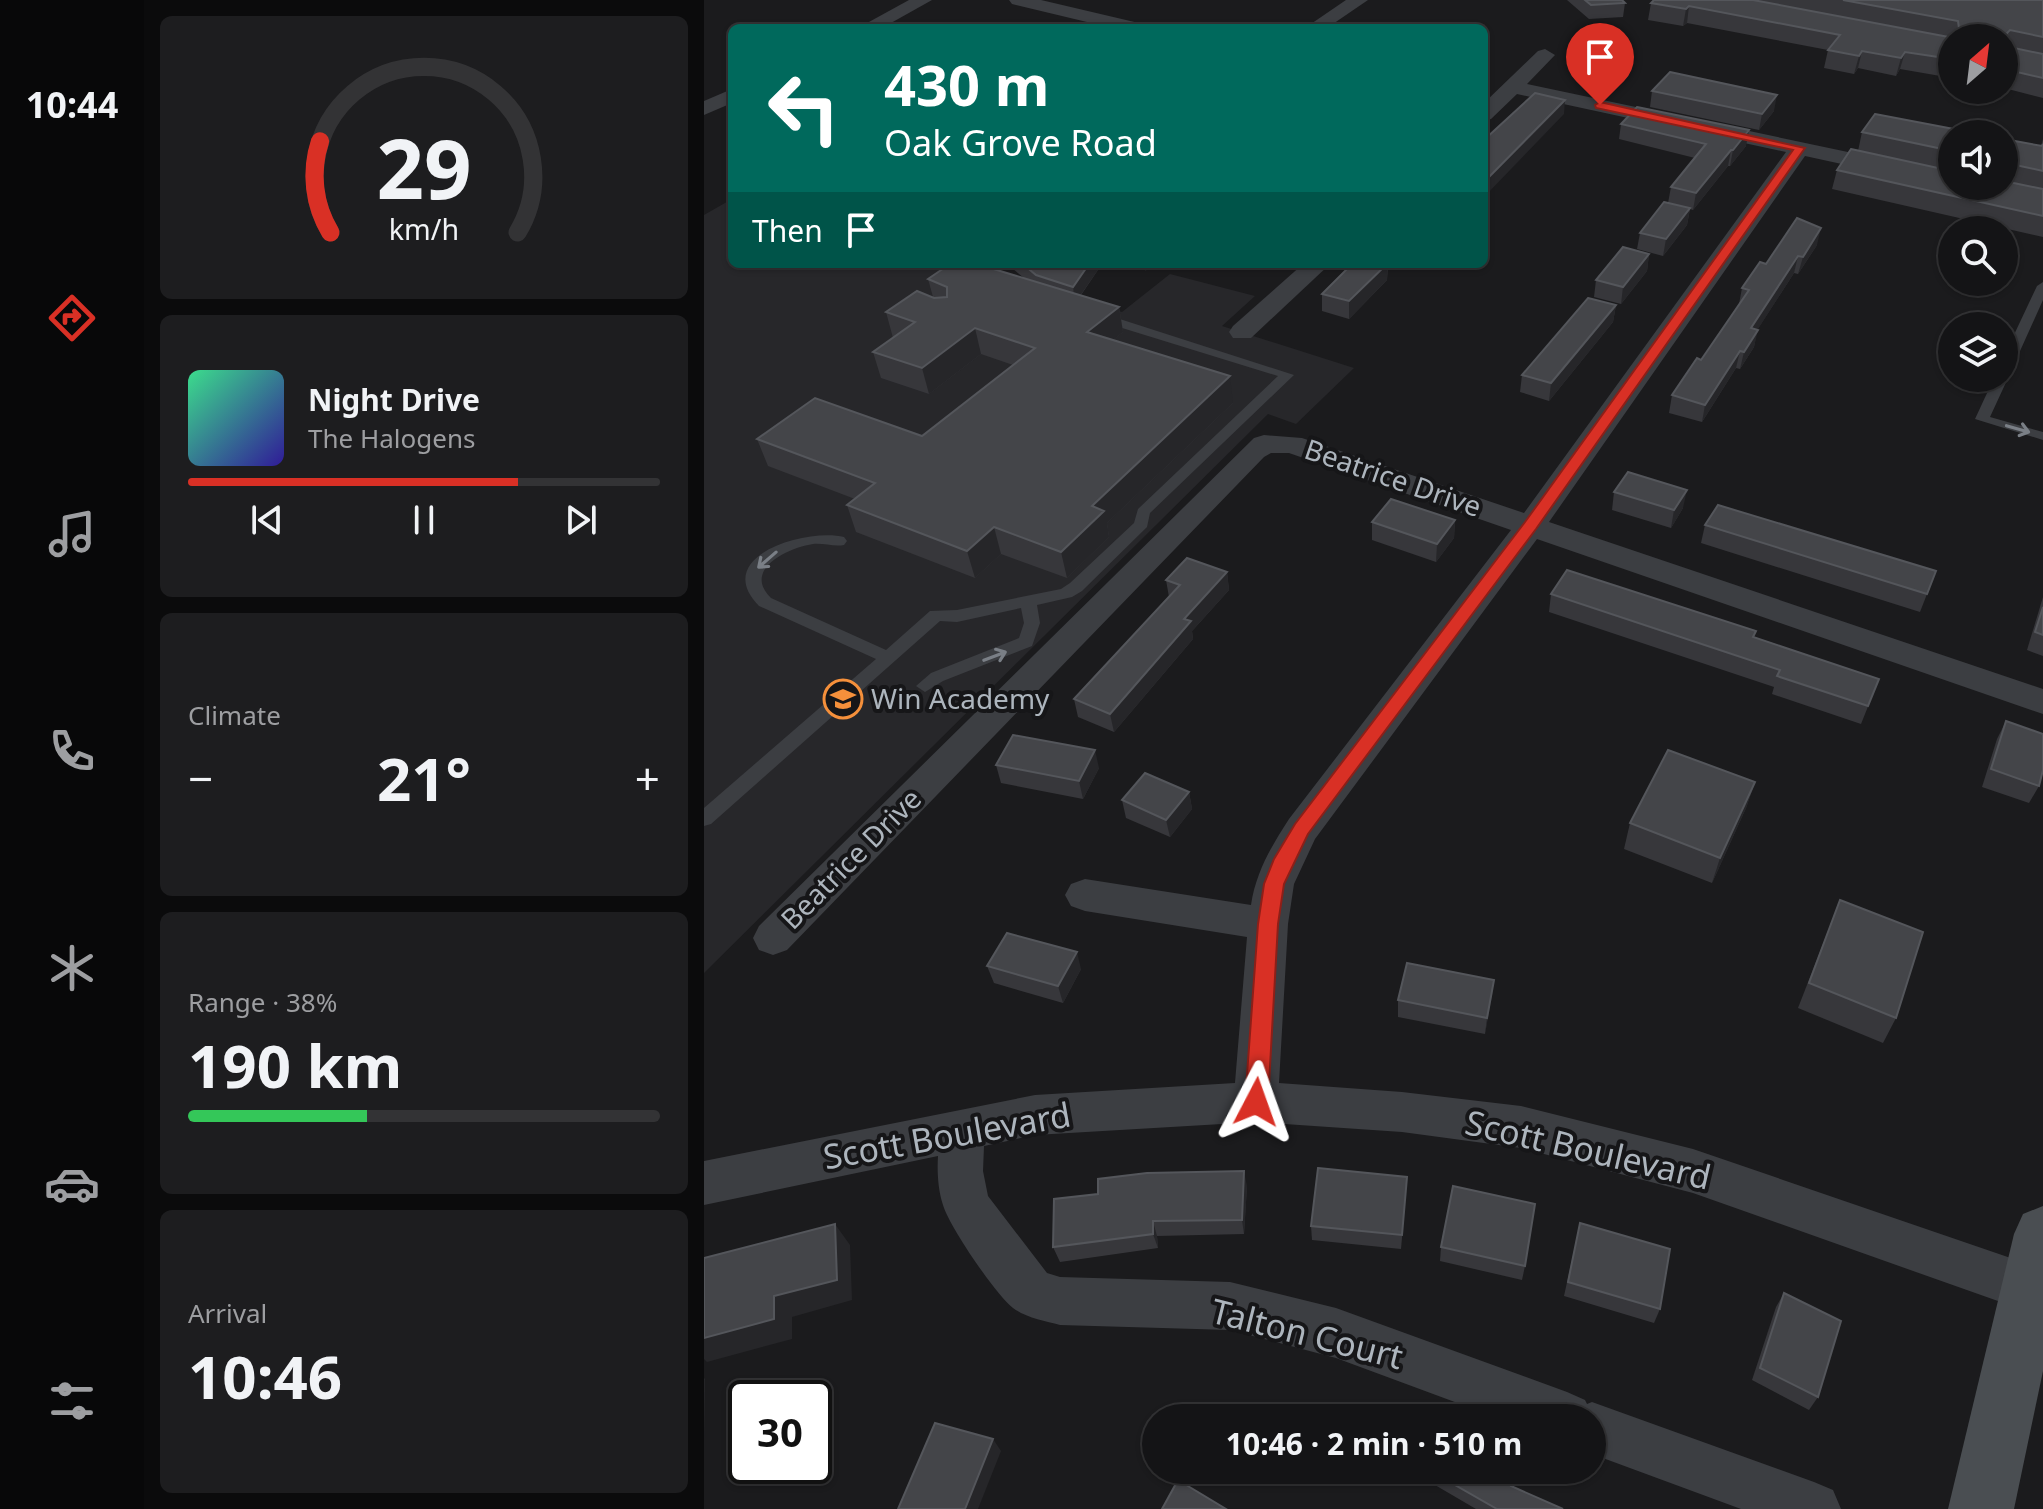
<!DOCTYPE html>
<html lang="en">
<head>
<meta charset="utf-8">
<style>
  body { margin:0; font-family:"Noto Sans",sans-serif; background:#1d1d1f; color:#f1f3f6; height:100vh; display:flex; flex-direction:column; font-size:30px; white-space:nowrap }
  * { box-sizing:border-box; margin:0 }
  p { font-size:26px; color:#9d9ea1 }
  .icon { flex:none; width:44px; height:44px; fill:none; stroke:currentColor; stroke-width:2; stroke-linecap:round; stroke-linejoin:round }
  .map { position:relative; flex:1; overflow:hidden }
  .panel { display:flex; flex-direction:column; gap:16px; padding:16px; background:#0b0b0c; width:560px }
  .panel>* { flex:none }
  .top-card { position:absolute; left:24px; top:24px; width:760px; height:244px; border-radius:12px; box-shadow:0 2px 6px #0004,0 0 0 2px #333335; background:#00695c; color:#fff; overflow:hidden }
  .needle { width:52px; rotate:28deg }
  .controls { position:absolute; left:1234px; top:24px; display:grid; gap:16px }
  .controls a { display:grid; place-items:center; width:80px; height:80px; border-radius:50%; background:#141416; box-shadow:0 2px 6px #0004,0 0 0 2px #333335; font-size:40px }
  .speed { position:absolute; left:24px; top:1380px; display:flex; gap:16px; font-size:40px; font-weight:700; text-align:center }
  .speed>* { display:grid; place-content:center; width:104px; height:104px; border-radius:50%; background:#141416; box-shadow:0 2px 6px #0004,0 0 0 2px #333335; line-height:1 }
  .speed .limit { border:4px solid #111; border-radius:12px; background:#fff; color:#111 }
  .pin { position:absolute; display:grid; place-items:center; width:68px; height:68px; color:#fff; margin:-82px -34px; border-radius:50% 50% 50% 0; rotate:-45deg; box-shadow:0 0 8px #0007 }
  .pin .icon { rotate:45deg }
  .me { position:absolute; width:88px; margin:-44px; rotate:4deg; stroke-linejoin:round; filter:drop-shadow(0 0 6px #0008) }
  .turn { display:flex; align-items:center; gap:28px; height:168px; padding:0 24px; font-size:36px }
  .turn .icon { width:104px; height:104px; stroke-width:2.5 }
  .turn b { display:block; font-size:56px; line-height:68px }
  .then { display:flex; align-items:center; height:76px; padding:0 24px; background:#0003; gap:16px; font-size:30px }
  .big { font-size:60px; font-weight:700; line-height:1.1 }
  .panel .tile { flex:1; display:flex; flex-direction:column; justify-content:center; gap:12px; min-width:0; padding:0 28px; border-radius:12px; background:#1d1d1f }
  .panel .dial { align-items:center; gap:0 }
  .dial svg { height:208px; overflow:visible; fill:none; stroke:#333335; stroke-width:7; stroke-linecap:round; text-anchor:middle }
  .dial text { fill:#f1f3f6; stroke:none }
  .song { display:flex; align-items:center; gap:24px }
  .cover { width:96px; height:96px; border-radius:12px; background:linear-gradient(135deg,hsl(150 70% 55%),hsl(250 70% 35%)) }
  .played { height:8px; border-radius:4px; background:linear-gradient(90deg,#d93025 70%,#333335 70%) }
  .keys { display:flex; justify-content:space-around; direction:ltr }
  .heat { display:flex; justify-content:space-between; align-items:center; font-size:44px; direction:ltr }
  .charge { height:12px; border-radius:6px; background:linear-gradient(90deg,#34c759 38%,#333335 0) }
  .trip { position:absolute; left:438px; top:1404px; width:464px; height:80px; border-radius:40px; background:#141416; box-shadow:0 2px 6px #0004,0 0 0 2px #333335; font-weight:700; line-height:80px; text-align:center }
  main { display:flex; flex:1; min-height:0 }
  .menu { display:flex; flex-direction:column; width:144px; justify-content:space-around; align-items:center; background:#080809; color:#9d9ea1 }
  .menu .icon { width:56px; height:56px }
  .menu .current { color:#d93025 }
  .menu b { font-size:36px; color:#f1f3f6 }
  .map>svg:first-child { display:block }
  .built { fill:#27272a }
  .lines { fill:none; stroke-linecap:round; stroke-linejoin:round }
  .lane { fill:#3c3e42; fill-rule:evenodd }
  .street { fill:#3c3e42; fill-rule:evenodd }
  .secondary { fill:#4a4e52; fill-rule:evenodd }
  .wall { fill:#37373b }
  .shaded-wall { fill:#262629 }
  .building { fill:#444549; stroke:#54565b; stroke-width:2 }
  .oneway { stroke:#7a7f86 }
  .route { fill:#d93025; stroke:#8d1f18; stroke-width:2 }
  .labels { text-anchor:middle; stroke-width:8; stroke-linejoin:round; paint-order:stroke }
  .street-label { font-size:28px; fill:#adb5bd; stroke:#161618 }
  .poi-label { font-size:28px; fill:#adb5bd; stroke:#161618; text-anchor:start }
  .near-street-label { font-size:34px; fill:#adb5bd; stroke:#161618 }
</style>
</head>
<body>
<main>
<nav class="menu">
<b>10:44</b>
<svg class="icon current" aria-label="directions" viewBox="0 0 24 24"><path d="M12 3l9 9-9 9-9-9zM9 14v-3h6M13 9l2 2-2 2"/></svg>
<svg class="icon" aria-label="music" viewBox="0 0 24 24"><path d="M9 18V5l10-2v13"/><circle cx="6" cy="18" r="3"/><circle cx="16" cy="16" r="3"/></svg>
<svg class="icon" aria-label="phone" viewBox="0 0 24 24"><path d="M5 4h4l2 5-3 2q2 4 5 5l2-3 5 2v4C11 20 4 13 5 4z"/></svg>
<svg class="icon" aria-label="climate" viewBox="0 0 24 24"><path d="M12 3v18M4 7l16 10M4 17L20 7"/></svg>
<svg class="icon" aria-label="car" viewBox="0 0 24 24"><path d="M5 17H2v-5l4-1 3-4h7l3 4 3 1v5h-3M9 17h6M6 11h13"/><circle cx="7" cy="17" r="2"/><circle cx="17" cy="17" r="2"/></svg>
<svg class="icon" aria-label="filters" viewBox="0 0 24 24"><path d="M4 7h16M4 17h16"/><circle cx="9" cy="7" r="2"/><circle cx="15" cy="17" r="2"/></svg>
</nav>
<section class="panel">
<div class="tile dial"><svg viewBox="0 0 100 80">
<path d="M14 69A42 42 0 1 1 86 69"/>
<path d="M14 69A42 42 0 0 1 10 34" stroke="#d93025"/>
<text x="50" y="56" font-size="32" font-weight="700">29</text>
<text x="50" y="72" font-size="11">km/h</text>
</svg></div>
<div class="tile">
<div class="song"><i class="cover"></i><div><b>Night Drive</b><p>The Halogens</p></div></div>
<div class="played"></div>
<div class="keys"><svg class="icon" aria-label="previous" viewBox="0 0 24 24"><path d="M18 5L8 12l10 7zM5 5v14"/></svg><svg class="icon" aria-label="pause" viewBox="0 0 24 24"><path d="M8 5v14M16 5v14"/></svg><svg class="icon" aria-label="next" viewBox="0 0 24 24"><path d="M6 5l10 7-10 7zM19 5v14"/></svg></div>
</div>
<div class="tile"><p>Climate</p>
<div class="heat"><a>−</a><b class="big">21°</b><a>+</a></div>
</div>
<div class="tile"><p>Range · 38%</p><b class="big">190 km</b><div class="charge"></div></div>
<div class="tile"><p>Arrival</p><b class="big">10:46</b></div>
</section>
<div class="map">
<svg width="1339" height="1509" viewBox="0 0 1339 1509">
  <rect width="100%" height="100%" fill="#1b1b1d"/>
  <path class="built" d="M28,199v65h233l157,48 48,-38 85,22 -33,30 132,42 -58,56 -28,-10 -564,559v-758z"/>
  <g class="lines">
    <g class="lane">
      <path d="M1339,282v18l-32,71 -6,4 3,3 -18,39 53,15v8l-68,-21 19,-41h10v-22l33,-70z"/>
      <path d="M394,312l196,63 -144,138 -3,14 -65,64 -10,6 -35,8 3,18 -8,23 -89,35 -18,11 -9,-6 15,-13 88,-35 5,-15 -3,-15 -64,14 -17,-1 -229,203 -7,2v-18l172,-149 -117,-53c-49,-50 47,-78 85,-69l3,4 -3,4c-10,2 -20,-2 -31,-1 -26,4 -71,26 -42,54l115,52 44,-39 27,-1 104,-21 9,-6 64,-60 4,-14 140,-133 -185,-57 -1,-3z"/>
    </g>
    <g class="street">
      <path d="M205,0h23l-50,28h-24z"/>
      <path d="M305,0h32l102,24 2,4h-33l-100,-24z"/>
      <path d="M642,0h22l-41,28h-22z"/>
      <path d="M841,49l10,6 -28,29 425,90v12h7l-7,2 -147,-32 -256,366 494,167v25l-506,-175 -222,300 -21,45 -6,40 -9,159 123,9 119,14 172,43 350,120v48l-350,-124 -172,-45 -119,-16 -146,-10 -221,13 -51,11 -1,25 5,25 59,77 13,4 170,5 106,26 231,84 18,8 2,4 5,-2 222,80 19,8 8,19h-100l-149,-55v-36h-94l-162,-60 -106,-28 -170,-5c-15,-4 -34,-7 -47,-17 -17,-13 -64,-82 -70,-103 -5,-15 -6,-33 -5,-49l-234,49v-44l331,-66 200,-12 12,-146 -162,-26 -14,-5 -6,-11 6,-11 14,-5 166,26c5,-33 20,-58 38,-86l222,-289 -222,-77h-18l-7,4 -477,493 -14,5 -14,-5 -6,-12 6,-12 495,-488 10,-3 38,3 222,75 262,-361 -269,-58 -26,25 -7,2v-18l54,-52z"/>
      <path d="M28,89v14l-28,12v-14z"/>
      <path d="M599,264h27l-79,74h-18l-4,-6 4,-6z"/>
    </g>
    <path class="secondary" d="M1339,1206v165l-29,138h-66l66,-275 9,-20z"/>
  </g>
  <g class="wall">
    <path d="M863,0h55l3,3 -2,14 -34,2z"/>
    <path d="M950,0h389v98l-39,-10v-50h-52v40l-52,-9 -4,7 -38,-8 -4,6 -30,-6 4,-18 -141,-27 -4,3 -35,-6 3,-17z"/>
    <path d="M948,91l122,20 -15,19 -109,-23z"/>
    <path d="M917,124l125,22 -16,20h-2l-35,44 -3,-1 -3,16 -24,31 -26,-7 3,-16 28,-30 3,-16 24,-29 -76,-19z"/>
    <path d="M1158,132l90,2v52h52v-47l37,7 2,-7v98l-211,-48 5,-19 21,-19z"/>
    <path d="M1113,245l-19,29 -4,-1 -37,57 -3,17 -14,22 -4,-1 -34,54 -33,-9 3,-18 29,-35 38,-56 3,-16 24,-24z"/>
    <path d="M945,254l-2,17 -26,33 -27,-7 2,-17z"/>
    <path d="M303,264h93v3l-19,28 38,12 4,25 -10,8 120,63 -126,120 2,14 -42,41 -66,-24 -26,24 -119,-46 -9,-27 8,-6 -87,-33 -11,-27 165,-3 91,-71 -32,-11 -52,40 -48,-16 -8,-26 20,-14 -7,-26 47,-15 -5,-18 96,-1z"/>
    <path d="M648,264h36l-1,16 -38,39 -27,-8v-17z"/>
    <path d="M912,305l-3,17 -64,79 -29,-9 2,-17z"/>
    <path d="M910,492l69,16 -12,20 -59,-18z"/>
    <path d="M751,520l-1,18 -18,24 -64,-22v-18z"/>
    <path d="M1001,525l231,46 -16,41 -219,-69z"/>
    <path d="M523,572l2,18 -37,41 1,8 -79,93 -36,-15 -4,-18 95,-102 -3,-17z"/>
    <path d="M847,594l204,43 124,42 -18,45 -89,-30 2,-7 -225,-75z"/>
    <path d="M1339,597v59l-16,-6z"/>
    <path d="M1302,721l33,65 -10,17 -47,-16 15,-48z"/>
    <path d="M292,765l103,3 -16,31 -82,-16z"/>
    <path d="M1051,782l-9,26 -34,75 -88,-34 6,-26z"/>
    <path d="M485,792l3,17 -22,28 -44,-19 -4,-18z"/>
    <path d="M1136,900l56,118 -13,25 -85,-35z"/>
    <path d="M283,966l94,3 -18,34 -69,-20z"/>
    <path d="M790,980l-9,54 -87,-17v-17z"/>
    <path d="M543,1186l-3,48 -87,2 1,12 -98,14 -7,-15z"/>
    <path d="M702,1192l-5,57 -89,-9 -1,-14z"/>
    <path d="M876,1223l80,86 -6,14 -90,-27z"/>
    <path d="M737,1247l84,19 -3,14 -82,-19z"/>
    <path d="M1080,1293l34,104 -9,13 -57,-30 24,-73z"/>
    <path d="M815,1470l-7,16 51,23h-87l-41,-24 1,-11z"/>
  </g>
  <g class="shaded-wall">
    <path d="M985,6l-2,17 -4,3 3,-17z"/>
    <path d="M1158,51l-4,17 -4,6 5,-18z"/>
    <path d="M1201,52l-5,17 -4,7 5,-18z"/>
    <path d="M1073,95l-3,16 -15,19 3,-16z"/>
    <path d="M861,100l-1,14 -80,83v-15z"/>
    <path d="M1045,130l-3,16 -16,20 3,-16z"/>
    <path d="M1027,150l-3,16 -35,44 3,-17z"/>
    <path d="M986,208l-3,17 -24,31 3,-17z"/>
    <path d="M1117,228l-4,17 -19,29 5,-17z"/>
    <path d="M945,254l-2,17 -26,33 2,-17z"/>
    <path d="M1094,256l-4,17 -47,73 4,-18z"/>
    <path d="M385,264h11v3l-25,36 -2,-16z"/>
    <path d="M440,264h14l-13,7z"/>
    <path d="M683,264v16l-38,39v-18z"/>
    <path d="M912,305l-3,17 -64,79 2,-18z"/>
    <path d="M415,307l4,25 -32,26 -4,-26z"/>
    <path d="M271,328l6,26 -52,40 -7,-26z"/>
    <path d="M1054,330l-4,17 -14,22 4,-17z"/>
    <path d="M1036,351l-4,17 -34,54 3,-17z"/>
    <path d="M526,376l3,27 -126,120 2,14 -42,41 -6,-26 31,-46z"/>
    <path d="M983,490l-4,18 -12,20 3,-18z"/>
    <path d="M751,520l-1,18 -18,24 1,-18z"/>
    <path d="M290,527l7,27 -26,24 -8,-27z"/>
    <path d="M523,572l2,18 -37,41 1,8 -79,93 -4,-18 74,-95z"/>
    <path d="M391,750l4,18 -16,31 -4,-18z"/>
    <path d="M1051,782l-9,26 -34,75 8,-25z"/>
    <path d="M485,792l3,17 -22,28 -4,-17z"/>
    <path d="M373,952l4,17 -18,34 -5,-17z"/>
    <path d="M790,980l-2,16 -7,38 2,-16z"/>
    <path d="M540,1171l3,15 -3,48 -2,-14z"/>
    <path d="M449,1221l4,15 1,12 -5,-14z"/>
    <path d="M131,1224l15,21 2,55 -60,17v22l-85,23 -3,-3v-21l70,-42z"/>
    <path d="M0,1378l1,1 -1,61z"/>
    <path d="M289,1439l8,12 -23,58h-13z"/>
  </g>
  <g class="building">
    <path d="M881,0h37l3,3 -34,2z"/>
    <path d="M950,0h99l201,38h-2v21l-47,-7 -4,6 -39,-7 -3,5 -31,-6 12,-15 -151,-29 -3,3 -35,-6z"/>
    <path d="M1139,0h200v37l-33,-7 -3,3 2,14 34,7v24l-39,-9v-31h-47l3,-2 -2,-15z"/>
    <path d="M966,72l107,23 -15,19 -110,-23z"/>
    <path d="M831,93l30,7 -81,82v-42z"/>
    <path d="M933,107l112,23 -16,20h-2l-35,43 -25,-6 35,-43 -85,-20z"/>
    <path d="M1171,114l105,20h-28v17l-90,-19z"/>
    <path d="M1300,139l38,7 1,-2v27l-32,-7h-7z"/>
    <path d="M1147,149l101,22v15h52v-5l39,8v27l-206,-46z"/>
    <path d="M960,202l26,6 -24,31 -26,-6z"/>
    <path d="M1093,218l24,10 -18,29 -5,-1 -47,72 7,2 -14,22 -4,-1 -35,54 -33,-10 25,-37 4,2 48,-70 -7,-2 18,-26 6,2z"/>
    <path d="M919,247l26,7 -26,33 -27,-7z"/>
    <path d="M246,264h27l142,43 -32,25 143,44 -138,130 12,5 -43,41 -67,-25 -27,24 -120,-46 28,-22 -118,-44 58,-41 107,38 113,-88 -60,-20 -53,40 -49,-16 42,-30 -29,-10 31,-21 17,7 13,-1v-10l-19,-8z"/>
    <path d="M319,264h66l-16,23 -37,-12z"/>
    <path d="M648,264h35l-38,37 -27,-7z"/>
    <path d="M884,298l28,7 -65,78 -29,-8z"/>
    <path d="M924,472l59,18 -13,20 -60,-18z"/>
    <path d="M687,499l64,21 -18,24 -65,-22z"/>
    <path d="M1014,505l218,66 -9,23 -222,-69z"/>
    <path d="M483,558l40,14 -43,47 7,2 -81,93 -36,-15 106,-114 -14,-5z"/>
    <path d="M863,570l189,61 -3,6 126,42 -11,27 -91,-30 3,-6 -229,-76z"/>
    <path d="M1339,607v28l-8,-3z"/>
    <path d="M1302,721l37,13v36l-4,16 -48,-17z"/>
    <path d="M309,735l82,15 -16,31 -83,-16z"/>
    <path d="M964,750l87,32 -35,76 -90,-35z"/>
    <path d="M441,773l44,19 -23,28 -44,-20z"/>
    <path d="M1136,900l83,32 -27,86 -87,-35z"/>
    <path d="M303,933l70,19 -19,34 -71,-20z"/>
    <path d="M703,963l87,17 -7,38 -89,-18z"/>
    <path d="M614,1168l89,9 -5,58 -91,-9z"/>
    <path d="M540,1171l-2,49 -89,1v13l-100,13 1,-48 44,-5v-15l49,-6z"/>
    <path d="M749,1186l82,18 -10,62 -84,-19z"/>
    <path d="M876,1223l90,26 -10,60 -92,-27z"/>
    <path d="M131,1224l2,56 -63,16v23l-70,19v-80z"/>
    <path d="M1080,1293l57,28 -23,76 -58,-29z"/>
    <path d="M231,1423l58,16 -28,70h-67z"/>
    <path d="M734,1470h80l-7,16 52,23h-66l-61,-35z"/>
    <path d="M474,1480l48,29h-64z"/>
  </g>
  <defs><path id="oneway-shaft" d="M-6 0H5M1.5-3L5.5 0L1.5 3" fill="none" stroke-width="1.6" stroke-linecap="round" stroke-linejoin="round" transform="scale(2)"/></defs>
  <g class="oneway">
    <use href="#oneway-shaft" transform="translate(1314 429) rotate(16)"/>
    <use href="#oneway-shaft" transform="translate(63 560) rotate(139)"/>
    <use href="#oneway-shaft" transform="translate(291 656) rotate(-21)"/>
  </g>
  <path class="route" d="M896,102l205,46 -269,381 -228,305 -24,50 -6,40 -10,178 -4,7 -8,3 -7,-3 -4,-7 13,-178 6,-40 10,-25 21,-35 230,-302 268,-372 -197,-42 -1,-3z"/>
  <defs>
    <g id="school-ring" transform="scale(2)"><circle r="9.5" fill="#161618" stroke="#f5903b" stroke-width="1.5"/><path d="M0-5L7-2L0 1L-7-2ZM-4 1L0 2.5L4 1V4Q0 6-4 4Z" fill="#f5903b"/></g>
  </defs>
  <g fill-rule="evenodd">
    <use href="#school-ring" x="139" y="699"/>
  </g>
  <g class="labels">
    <g class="street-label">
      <text transform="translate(689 478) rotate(19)" y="10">Beatrice Drive</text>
      <text transform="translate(147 859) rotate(-45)" y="10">Beatrice Drive</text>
    </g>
    <g class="poi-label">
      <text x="167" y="709">Win Academy</text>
    </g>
    <g class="near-street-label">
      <text transform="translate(243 1136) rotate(-10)" y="12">Scott Boulevard</text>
      <text transform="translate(884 1150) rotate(13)" y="12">Scott Boulevard</text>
      <text transform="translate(603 1334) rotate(14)" y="12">Talton Court</text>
    </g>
  </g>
</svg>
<div class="controls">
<a><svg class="needle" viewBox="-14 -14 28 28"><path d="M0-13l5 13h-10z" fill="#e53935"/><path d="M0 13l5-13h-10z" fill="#9d9ea1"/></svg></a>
<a><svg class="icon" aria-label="sound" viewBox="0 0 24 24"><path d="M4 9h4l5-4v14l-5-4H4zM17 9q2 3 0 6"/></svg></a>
<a><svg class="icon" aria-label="search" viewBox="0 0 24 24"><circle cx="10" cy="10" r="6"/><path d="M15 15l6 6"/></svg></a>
<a><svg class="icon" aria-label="layers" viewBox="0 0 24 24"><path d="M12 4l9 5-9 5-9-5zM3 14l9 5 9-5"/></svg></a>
</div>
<div class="speed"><div class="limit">30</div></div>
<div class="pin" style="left:896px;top:105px;background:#d93025"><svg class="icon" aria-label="arrive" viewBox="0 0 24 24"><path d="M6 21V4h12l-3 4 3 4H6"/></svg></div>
<svg class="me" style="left:552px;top:1102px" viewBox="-20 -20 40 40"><path d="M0-17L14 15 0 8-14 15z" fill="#d93025" stroke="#fff" stroke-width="4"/></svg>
<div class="trip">10:46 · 2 min · 510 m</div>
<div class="top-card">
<div class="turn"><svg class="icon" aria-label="left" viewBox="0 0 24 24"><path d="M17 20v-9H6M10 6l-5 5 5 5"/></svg><div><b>430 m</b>Oak Grove Road</div></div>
<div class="then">Then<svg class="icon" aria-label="arrive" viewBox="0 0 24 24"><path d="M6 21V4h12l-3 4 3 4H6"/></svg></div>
</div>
</div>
</main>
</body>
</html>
